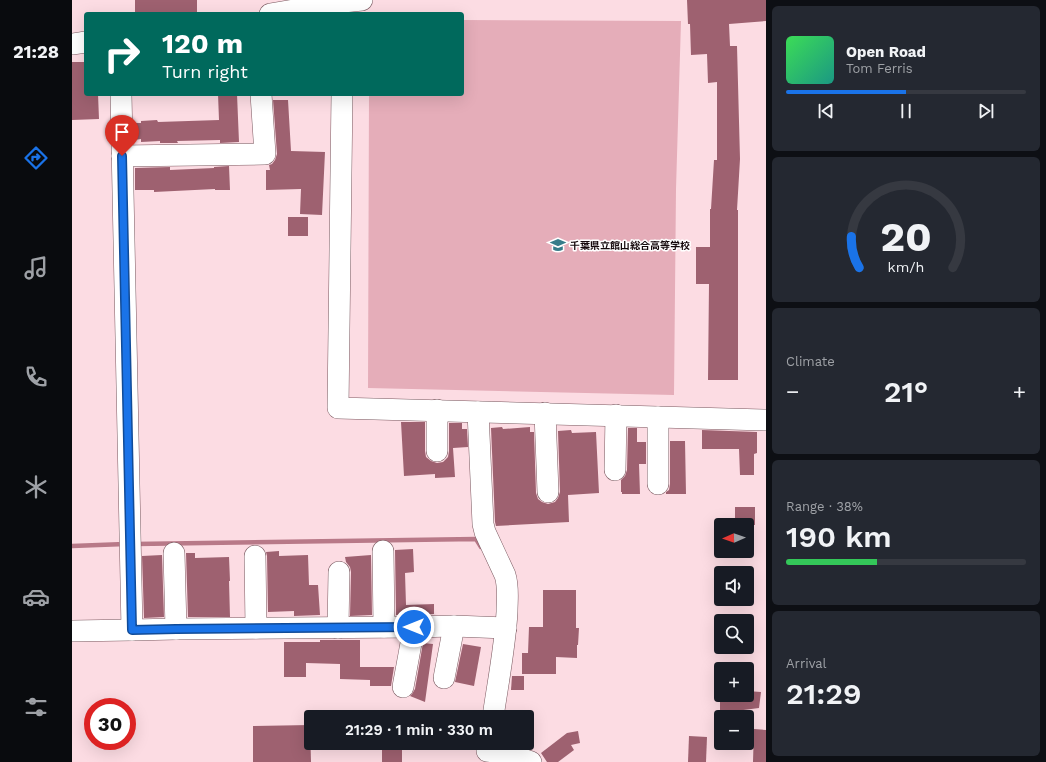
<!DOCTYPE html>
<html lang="en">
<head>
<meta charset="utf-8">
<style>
  body { margin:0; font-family:"Work Sans","Noto Sans JP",sans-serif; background:#242831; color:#f1f3f6; height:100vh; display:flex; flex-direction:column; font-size:15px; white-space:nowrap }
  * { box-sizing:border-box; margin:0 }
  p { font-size:13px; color:#9ea1a6 }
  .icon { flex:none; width:22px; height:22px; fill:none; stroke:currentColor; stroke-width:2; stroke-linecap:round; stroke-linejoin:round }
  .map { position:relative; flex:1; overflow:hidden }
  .drawer { display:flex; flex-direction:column; gap:6px; padding:6px; background:#0d0f14; width:280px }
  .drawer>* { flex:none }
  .guide { position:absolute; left:12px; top:12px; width:380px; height:84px; border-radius:4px; box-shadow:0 4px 16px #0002; background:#00695c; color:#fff; overflow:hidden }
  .needle { width:26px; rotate:268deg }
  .tools { position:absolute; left:642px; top:518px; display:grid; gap:8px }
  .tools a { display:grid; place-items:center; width:40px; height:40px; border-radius:4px; background:#171b24; box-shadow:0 4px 16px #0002; font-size:20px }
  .speed { position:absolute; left:12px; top:698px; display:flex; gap:8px; font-size:20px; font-weight:700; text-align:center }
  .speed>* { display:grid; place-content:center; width:52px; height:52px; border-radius:50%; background:#171b24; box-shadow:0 4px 16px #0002; line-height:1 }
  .speed .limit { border:6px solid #d22; background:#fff; color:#111 }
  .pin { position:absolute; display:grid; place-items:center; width:34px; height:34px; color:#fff; margin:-41px -17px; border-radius:50% 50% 50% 0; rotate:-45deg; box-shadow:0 0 4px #0007 }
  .pin .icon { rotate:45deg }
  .me { position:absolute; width:44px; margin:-22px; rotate:270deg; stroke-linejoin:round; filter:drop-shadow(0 0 3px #0008) }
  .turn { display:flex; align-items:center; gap:14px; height:84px; padding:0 12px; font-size:18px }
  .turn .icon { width:52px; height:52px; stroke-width:2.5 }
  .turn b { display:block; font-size:28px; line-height:34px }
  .big { font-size:30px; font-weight:600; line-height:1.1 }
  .drawer .tile { flex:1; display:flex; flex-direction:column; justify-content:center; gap:6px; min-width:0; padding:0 14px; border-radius:6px; background:#242831 }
  .drawer .dial { align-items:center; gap:0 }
  .dial svg { height:104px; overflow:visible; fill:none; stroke:#363941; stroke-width:7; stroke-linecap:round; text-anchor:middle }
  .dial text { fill:#f1f3f6; stroke:none }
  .song { display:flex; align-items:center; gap:12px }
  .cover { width:48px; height:48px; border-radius:6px; background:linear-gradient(135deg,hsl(130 70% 55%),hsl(170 70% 35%)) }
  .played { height:4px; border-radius:2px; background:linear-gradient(90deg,#1a73e8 50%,#363941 50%) }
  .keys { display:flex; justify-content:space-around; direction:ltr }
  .heat { display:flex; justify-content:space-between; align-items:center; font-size:22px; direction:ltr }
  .charge { height:6px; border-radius:3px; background:linear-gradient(90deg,#34c759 38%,#363941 0) }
  .trip { position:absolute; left:232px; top:710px; width:230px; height:40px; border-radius:4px; background:#171b24; box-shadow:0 4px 16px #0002; font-weight:600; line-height:40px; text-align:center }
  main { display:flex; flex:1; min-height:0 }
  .menu { display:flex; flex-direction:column; width:72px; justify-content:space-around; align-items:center; background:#090b0e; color:#9ea1a6 }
  .menu .icon { width:28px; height:28px }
  .menu .selected { color:#1a73e8 }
  .menu b { font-size:18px; color:#f1f3f6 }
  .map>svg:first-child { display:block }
  .green { fill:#e5adb9 }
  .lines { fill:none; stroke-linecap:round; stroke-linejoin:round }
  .stream { stroke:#b87988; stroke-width:4.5 }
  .building { fill:#9e6170 }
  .minor-casing { stroke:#7a5960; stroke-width:22 }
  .minor { stroke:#fff; stroke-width:21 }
  .route-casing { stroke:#114b97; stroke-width:10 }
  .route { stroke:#1a73e8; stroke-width:7 }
  .labels { text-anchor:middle; stroke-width:3; stroke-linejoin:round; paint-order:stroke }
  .poi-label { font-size:10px; font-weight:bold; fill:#14080b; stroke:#fff; text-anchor:start }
</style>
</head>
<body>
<main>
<nav class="menu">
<b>21:28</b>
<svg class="icon selected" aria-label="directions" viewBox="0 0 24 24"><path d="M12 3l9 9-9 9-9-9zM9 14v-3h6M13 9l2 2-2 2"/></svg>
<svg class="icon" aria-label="music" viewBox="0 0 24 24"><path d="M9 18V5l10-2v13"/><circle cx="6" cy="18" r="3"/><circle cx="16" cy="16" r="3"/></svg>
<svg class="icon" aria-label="phone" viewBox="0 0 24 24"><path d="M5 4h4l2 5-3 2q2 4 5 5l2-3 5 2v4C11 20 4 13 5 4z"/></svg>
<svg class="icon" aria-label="climate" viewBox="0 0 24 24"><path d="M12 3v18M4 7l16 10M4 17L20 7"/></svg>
<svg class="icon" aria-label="car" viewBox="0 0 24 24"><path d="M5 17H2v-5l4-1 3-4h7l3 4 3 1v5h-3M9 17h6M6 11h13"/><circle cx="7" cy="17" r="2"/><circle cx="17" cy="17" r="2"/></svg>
<svg class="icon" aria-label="filters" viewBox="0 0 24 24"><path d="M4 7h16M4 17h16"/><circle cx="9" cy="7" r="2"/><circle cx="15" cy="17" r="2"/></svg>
</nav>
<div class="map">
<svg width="694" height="762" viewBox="0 0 694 762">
  <rect width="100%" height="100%" fill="#fcdce3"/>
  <path class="green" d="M390,20l219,1 -5,168 -2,206 -306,-7 1,-294h93z"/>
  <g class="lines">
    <g class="stream">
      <path d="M63,544l341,-5 5,8"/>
      <path d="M0,546l53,-2"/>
    </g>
  </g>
  <g class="building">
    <rect x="63" y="0" width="62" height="14"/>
    <path d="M615,0h79v21l-37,3 1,22h7l3,113 -3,51h1v170h-30l1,-96h-13v-37h14v-38h1l3,-49h3v-78l-9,1 -1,-29 -16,1 -1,-31h-2z"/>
    <path d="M0,62h14v32h12l1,25 -27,1z"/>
    <path d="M146,94h19l2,48 -19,1v-3l-43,1 1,2h-18v-2l-19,1v-3l-7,1v-17h7v-2l16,-1 1,2 61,-2z"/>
    <path d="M201,100h15l3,51 34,1 -3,63 -22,-1 1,-25 -35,1v-20h4l-1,-5 3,-1 3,-4 2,-6z"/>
    <path d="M157,166l1,24h-15v-1l-61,3v-2h-19v-22l35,-1v3l44,-2v-1z"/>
    <rect x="216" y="217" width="20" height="19"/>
    <path d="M329,422h24v29l1,6 5,4 6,2 6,-1 5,-5 1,-6v-28h13v6h5l1,18 -15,1 2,29 -20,1v-4l-31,2z"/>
    <path d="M430,427l1,2 27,-2v5h4l2,61 2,6 4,3 6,2 7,-2 3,-4 2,-6 -2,-61 13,-1 1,3 24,-1 3,61 -31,2 1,27 -73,4 -1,-4 -4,-94z"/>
    <path d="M556,428h9v14h9v22h-7l1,30h-18v-2h-1v-12l4,-4 2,-6z"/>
    <path d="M630,430l55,2v21l-3,1v21h-14l-1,-26h-37z"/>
    <path d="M598,441h15l1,53h-20v-2l3,-2 1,-6z"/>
    <rect x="663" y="507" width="20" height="18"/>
    <path d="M341,549l1,23 -9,1 1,32 28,-1v10l-38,1 -1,-65z"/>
    <path d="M207,551v5l29,-1 1,30h9l2,30 -26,1v-5l-26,1 -1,-56 -1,-4z"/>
    <path d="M114,553h9v5l34,-1 1,24h-1l1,36h-42z"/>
    <path d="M90,555l2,62 -20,1 -2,-62z"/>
    <path d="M299,555l1,60 -22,1 1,-44 -1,-5 -4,-5 -1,-5z"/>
    <path d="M471,590h33v38h3l-1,17h-1v13l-21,-1v17h-34v-21h6l1,-26h14z"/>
    <path d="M248,640h40v27h34l-3,19h-21v-6l-30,-1v-15l-34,-1v14h-22v-35h36z"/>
    <path d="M351,643l10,1 -8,58 -15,-6 2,-2 3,-5z"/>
    <path d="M391,644l18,3 -7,39 -19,-4z"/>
    <path d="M440,676h12v14h-13z"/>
    <path d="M675,691l14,1 -2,16 -39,5v-18h27z"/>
    <path d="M238,725l1,37h-58v-36z"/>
    <path d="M682,729l12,1v32h-13z"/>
    <path d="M506,731l2,12 -9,2 3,5 -16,12h-11l-6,-9 26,-20z"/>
    <path d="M617,736l18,1 -1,25h-18z"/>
    <rect x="310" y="746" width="20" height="16"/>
  </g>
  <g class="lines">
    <g class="minor-casing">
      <g id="minor">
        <path d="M198,14l73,-12 19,-2"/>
        <path d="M0,44l14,-2"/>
        <path d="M49,94l11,536"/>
        <path d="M270,94l-4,314 428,12"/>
        <path d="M50,156l143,-2 -4,-60"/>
        <path d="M406,412l5,112 2,8 20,43c4,12 2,24 2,37 -2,35 -9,70 -14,105"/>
        <path d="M473,413l3,79"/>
        <path d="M586,417v67"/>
        <path d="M365,451v-41"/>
        <path d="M543,470l1,-55"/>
        <path d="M311,551l1,76"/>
        <path d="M102,553l2,76"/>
        <path d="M183,556l1,72"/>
        <path d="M266,628l1,-56"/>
        <path d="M0,631l60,-1 44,-1 238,-2 40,-1 52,2"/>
        <path d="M372,678l10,-52"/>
        <path d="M331,687l11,-60"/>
        <path d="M417,743l-2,8 21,3 23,8"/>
      </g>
    </g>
    <use href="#minor" class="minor"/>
  </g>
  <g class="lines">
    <g class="route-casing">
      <path id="route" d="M50,156l10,474 44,-1 238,-2"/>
    </g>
    <use href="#route" class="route"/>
  </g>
  <defs>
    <g id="school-bare" transform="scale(1.2)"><path d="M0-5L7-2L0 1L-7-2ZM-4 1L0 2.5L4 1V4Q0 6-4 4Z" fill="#377c8a" stroke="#fff" stroke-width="2.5" paint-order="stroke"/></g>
  </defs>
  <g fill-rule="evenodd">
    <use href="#school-bare" x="486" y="245"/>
  </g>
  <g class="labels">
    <g class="poi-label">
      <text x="498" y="249">千葉県立館山総合高等学校</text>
    </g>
  </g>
</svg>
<div class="tools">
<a><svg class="needle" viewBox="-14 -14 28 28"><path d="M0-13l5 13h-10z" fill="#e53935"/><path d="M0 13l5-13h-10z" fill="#9ea1a6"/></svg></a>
<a><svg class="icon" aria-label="sound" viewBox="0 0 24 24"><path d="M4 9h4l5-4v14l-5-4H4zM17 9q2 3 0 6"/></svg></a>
<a><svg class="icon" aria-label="search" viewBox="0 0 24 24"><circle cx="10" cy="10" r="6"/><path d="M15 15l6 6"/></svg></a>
<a>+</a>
<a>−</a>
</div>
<div class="speed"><div class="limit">30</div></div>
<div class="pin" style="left:50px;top:156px;background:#d93025"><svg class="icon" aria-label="arrive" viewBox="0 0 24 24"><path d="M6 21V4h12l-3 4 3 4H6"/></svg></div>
<svg class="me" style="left:342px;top:627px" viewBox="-20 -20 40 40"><circle r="17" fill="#1a73e8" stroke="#fff" stroke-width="3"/><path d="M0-11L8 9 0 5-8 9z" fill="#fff"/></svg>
<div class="trip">21:29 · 1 min · 330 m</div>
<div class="guide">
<div class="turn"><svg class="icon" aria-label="right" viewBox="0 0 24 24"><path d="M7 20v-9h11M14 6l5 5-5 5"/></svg><div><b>120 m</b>Turn right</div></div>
</div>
</div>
<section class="drawer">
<div class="tile">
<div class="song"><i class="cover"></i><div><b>Open Road</b><p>Tom Ferris</p></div></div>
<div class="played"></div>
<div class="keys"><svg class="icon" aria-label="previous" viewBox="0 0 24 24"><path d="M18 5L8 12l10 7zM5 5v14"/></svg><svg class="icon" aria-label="pause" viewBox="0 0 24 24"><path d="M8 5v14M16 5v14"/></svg><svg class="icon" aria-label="next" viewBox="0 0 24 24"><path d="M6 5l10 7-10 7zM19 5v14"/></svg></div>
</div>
<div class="tile dial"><svg viewBox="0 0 100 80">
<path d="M14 69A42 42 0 1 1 86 69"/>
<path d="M14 69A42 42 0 0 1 8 45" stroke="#1a73e8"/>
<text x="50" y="56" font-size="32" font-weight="700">20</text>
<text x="50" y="72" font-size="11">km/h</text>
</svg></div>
<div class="tile"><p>Climate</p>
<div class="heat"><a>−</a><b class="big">21°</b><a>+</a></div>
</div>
<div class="tile"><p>Range · 38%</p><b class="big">190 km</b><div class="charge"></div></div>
<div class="tile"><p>Arrival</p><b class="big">21:29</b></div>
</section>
</main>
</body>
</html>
